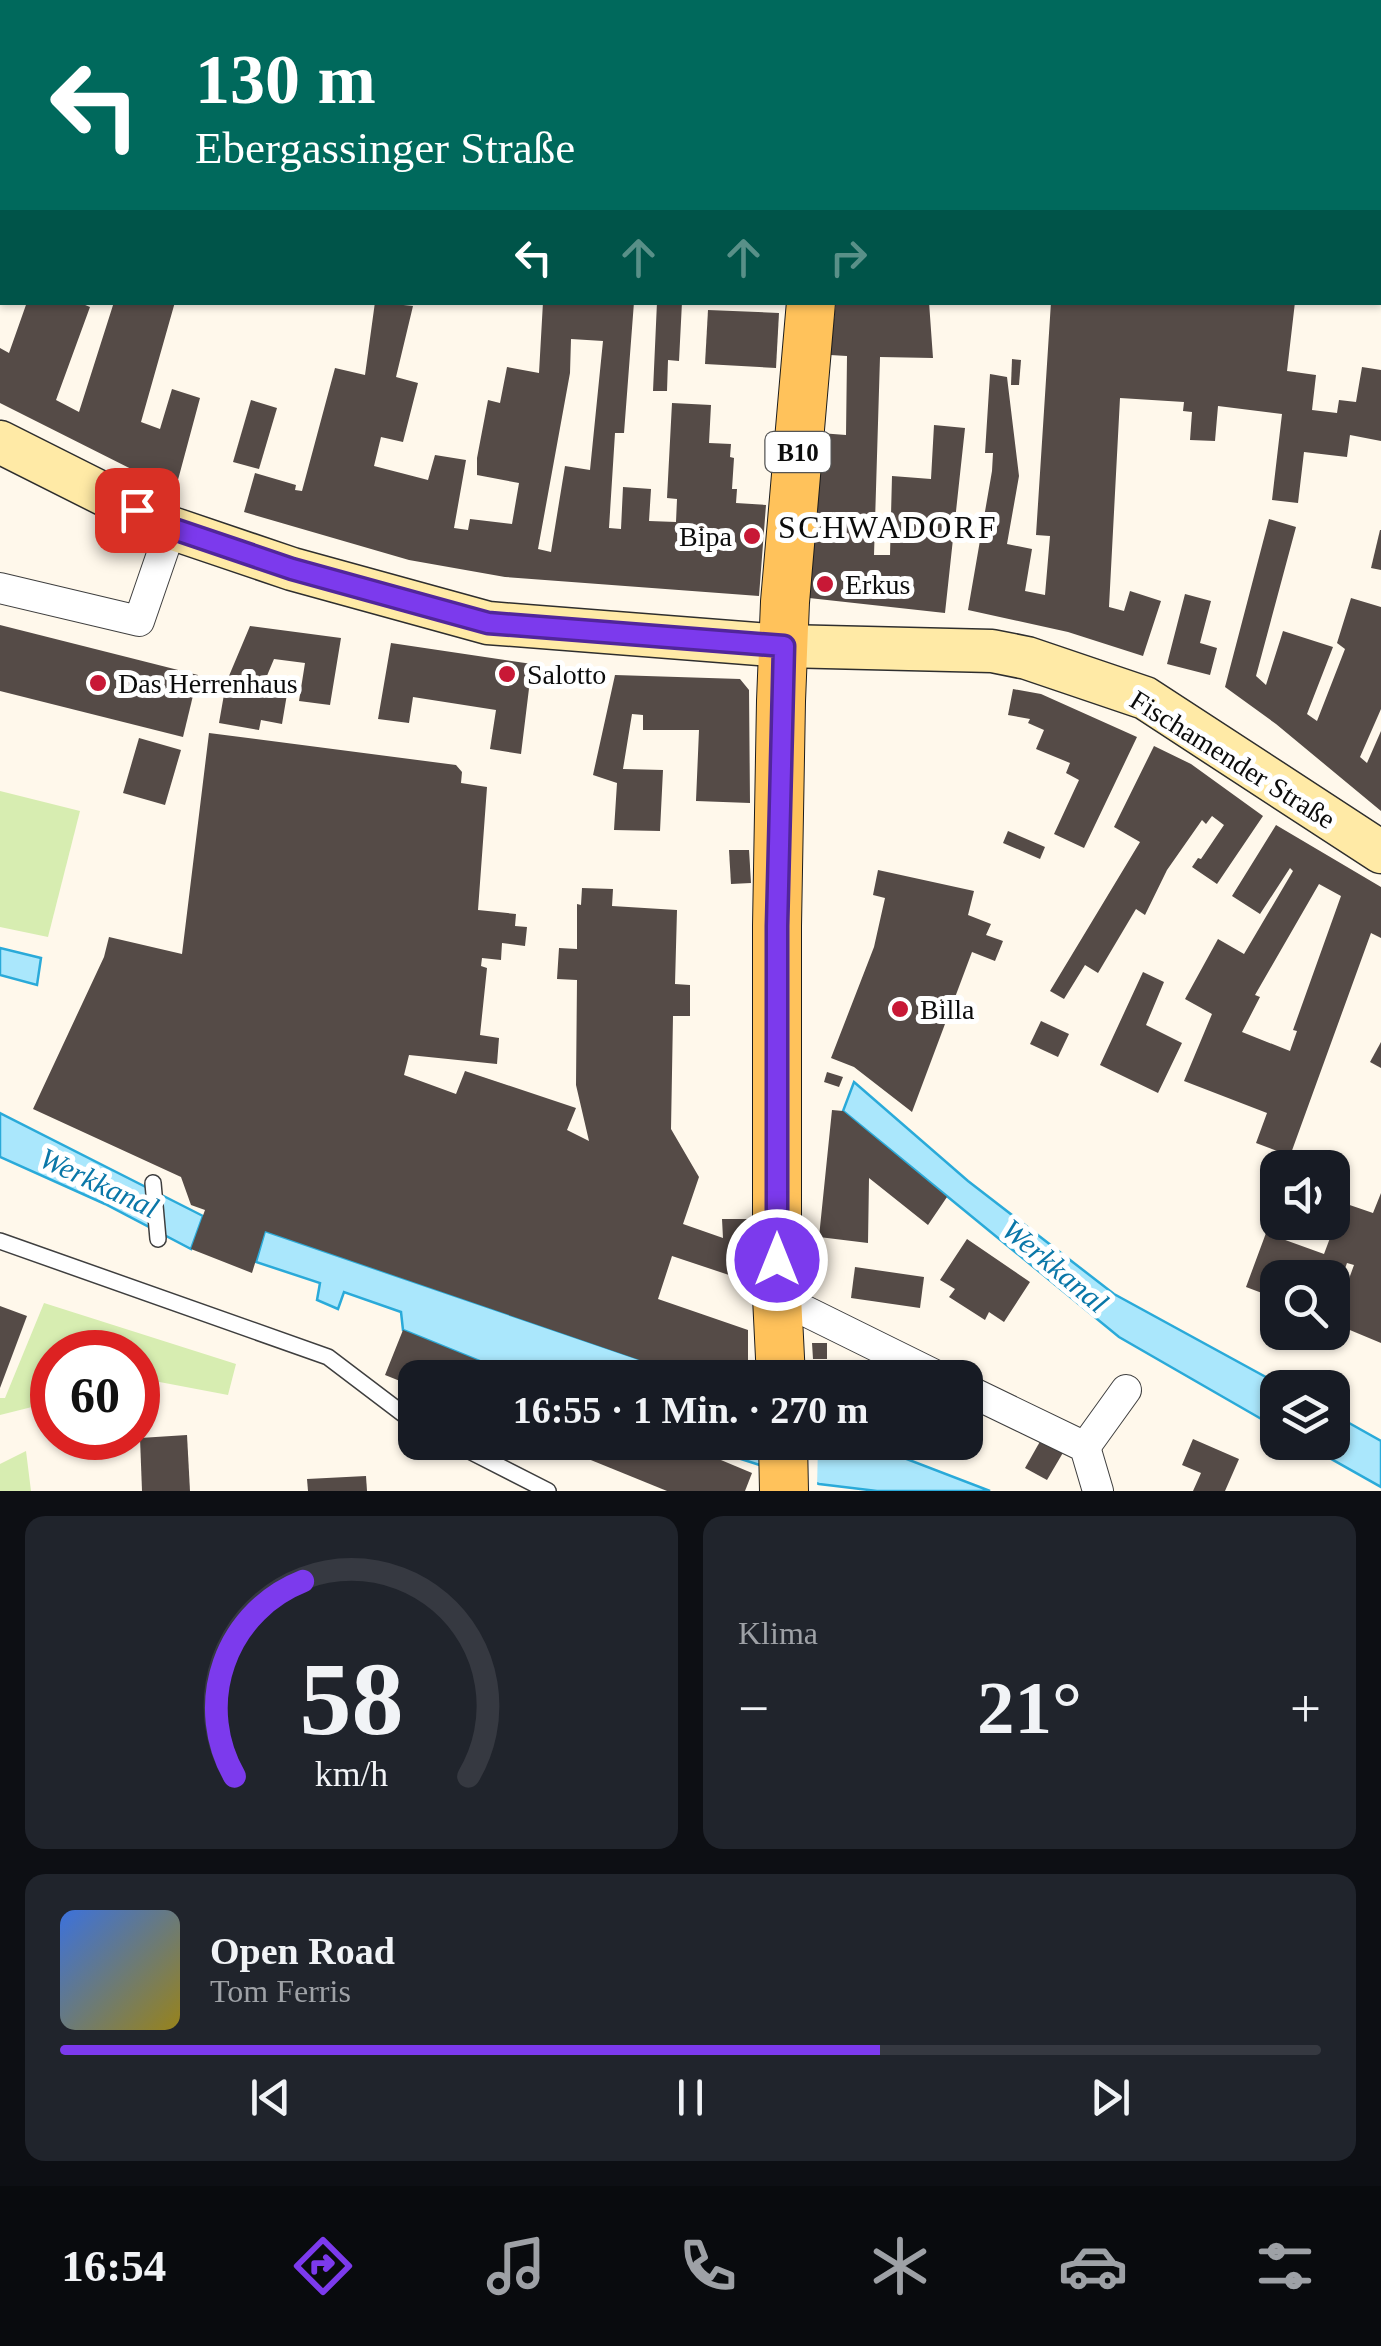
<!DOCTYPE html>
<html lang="de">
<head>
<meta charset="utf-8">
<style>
  body { margin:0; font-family:"Times New Roman",serif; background:#20242c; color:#f1f3f6; height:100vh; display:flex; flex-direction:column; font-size:38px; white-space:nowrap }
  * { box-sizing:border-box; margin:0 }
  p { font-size:32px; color:#9ea1a6 }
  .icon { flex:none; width:55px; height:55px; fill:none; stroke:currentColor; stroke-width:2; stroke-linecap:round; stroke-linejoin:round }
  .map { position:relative; height:1491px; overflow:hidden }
  .panel { display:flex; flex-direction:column; gap:25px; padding:25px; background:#0d0f14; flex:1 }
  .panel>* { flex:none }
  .banner { position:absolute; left:0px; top:0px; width:1382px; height:305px; box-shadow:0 2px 8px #0004; background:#00695c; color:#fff; overflow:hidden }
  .tools { position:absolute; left:1260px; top:1150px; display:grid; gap:20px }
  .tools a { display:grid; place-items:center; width:90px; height:90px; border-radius:20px; background:#171b24; box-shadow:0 2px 8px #0004; font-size:50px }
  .speed { position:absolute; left:30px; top:1330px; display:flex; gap:20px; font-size:50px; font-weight:700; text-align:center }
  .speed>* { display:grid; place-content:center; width:130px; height:130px; border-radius:50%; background:#171b24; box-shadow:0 2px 8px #0004; line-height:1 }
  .speed .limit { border:15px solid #d22; background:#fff; color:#111 }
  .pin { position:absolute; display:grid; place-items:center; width:85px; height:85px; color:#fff; margin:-42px; border-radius:20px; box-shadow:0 5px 15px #0006 }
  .me { position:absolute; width:110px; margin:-55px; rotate:0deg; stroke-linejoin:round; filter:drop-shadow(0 0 8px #0008) }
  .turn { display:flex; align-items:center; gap:35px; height:210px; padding:0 30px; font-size:45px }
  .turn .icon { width:130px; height:130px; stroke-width:2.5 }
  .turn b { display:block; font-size:70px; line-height:85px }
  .lanes { display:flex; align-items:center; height:95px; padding:0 30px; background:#0003; justify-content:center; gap:50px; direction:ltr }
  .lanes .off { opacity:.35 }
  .big { font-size:75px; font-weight:800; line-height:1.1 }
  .panel .widget { flex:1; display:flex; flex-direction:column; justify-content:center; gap:15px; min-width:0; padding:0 35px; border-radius:20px; background:#20242c }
  .panel .dial { align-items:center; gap:0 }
  .dial svg { height:260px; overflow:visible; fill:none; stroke:#363941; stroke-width:7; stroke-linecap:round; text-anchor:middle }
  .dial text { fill:#f1f3f6; stroke:none }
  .song { display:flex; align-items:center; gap:30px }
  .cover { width:120px; height:120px; border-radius:15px; background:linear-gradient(135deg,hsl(220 70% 55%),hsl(50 70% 35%)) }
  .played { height:10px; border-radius:5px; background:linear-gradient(90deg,#7c3aed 65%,#363941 65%) }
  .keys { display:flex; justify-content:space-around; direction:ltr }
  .heat { display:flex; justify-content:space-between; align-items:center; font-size:55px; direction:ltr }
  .panel .tiles { flex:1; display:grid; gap:25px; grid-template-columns:1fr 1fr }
  .widget:last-child { grid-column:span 2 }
  .trip { position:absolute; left:398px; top:1360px; width:585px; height:100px; border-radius:20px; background:#171b24; box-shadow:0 2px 8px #0004; font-weight:800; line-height:100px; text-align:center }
  .dock { display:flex; height:160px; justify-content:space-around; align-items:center; background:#090b0e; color:#9ea1a6 }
  .dock .icon { width:70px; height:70px }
  .dock .current { color:#7c3aed }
  .dock b { font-size:45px; color:#f1f3f6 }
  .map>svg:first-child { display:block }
  .green { fill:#d7edb1 }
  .water { fill:#aae7fc; stroke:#2aaad9; stroke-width:2.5 }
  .pier { fill:#fff8eb }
  .building { fill:#554b47; fill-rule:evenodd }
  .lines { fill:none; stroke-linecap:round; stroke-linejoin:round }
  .lane-casing { stroke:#3f3f3f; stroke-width:18 }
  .street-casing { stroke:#3f3f3f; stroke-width:32 }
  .secondary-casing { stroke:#2e2e2e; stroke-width:45 }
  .primary-casing { stroke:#1d1d1d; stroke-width:50 }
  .lane { stroke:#fff; stroke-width:15 }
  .street { stroke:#fff; stroke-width:30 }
  .secondary { stroke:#ffeaa6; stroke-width:42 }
  .primary { stroke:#ffc25b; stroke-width:48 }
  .route-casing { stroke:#51269a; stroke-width:25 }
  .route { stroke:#7c3aed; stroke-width:18 }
  .poi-dot { fill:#c81836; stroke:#fff; stroke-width:4 }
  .labels { text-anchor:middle; stroke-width:10; stroke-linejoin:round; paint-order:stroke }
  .shield { fill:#fff; stroke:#555; stroke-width:2.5 }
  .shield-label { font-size:25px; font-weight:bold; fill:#0c0c0c }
  .poi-label { font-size:28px; fill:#0c0c0c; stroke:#fff; text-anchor:start }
  .street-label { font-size:28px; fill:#0c0c0c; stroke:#fff }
  .water-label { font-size:30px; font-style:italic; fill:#0a77a8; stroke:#fff }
  .quarter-label { font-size:32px; letter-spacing:2.5px; fill:#0c0c0c; stroke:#fff }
</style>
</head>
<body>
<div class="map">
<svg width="1381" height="1491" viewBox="0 0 1381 1491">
  <rect width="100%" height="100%" fill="#fff8eb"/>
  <g class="green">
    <path d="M0,791l80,20 -32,126 -48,-10z"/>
    <path d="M44,1303l192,61 -8,31 -79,-15 -11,2v-30h-86v50l-52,13v-17h5z"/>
    <path d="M26,1451l5,40h-31v-27z"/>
  </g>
  <g class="water">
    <path d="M0,948l41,10 -4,27 -37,-10z"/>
    <path d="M854,1082l114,99 146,113 170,93 -6,1 -1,40 -158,-91 -276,-226z"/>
    <path d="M0,1113l203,103 -12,33 -86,-45 -105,-47z"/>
    <path d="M265,1231l427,146h-173l-116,-47 -2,-18 -57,-20 -6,17 -21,-9 3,-17 -64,-21z"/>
    <path d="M1333,1414l48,27v46l-78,-44 29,-1z"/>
    <path d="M691,1443h174l125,48h-113l-58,-7z"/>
  </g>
  <path class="pier" d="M759,1443h59l-1,46 -58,-19z"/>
  <g class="building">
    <path d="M27,302h51l12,5 -34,93 23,12 35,-110h61l-34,120 19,7 12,-40 28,9 -25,93 -175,-88v-55l9,5z"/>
    <path d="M375,302l38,4 -17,71 22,6 -15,59 -22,-5 -7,29 54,14 7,-25 31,5 -12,68 14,2 2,-11 42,5 7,-41 -42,-8v-17l11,-58 12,3 7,-36 32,6 4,-71h91l-10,131h-9l-6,95 12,1 2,-42 28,2 -2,32 27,1 1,-23 -10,-1 5,-95 39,2 -2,38 22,1 -1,13 4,1 -2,31h5l-1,14 30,2 -7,91 -254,-19 -96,-17 -165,-48 11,-39 41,12 -1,5 7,1 33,-123 30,7zM571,339l32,2 -13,129 -25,-4 -14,86 -13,-3 32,-176z"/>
    <path d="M657,302h25l-3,59 -11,-1 -1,31h-14z"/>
    <path d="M836,302h93l4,56 -53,-1 -6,198h16l2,-79 39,3 3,-54 31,3 -20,185 -136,-15 11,-165 26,2 1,-79 -17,-1z"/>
    <path d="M1051,302h244l-8,69 29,4 -4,35 25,3 2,-13 17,2 6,-35 19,3v71l-31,-6 -3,22 -43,-5 -6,51 -26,-3 10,-86 -64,-8 -3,35 -25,-1 2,-28 -9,-1 1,-9 -64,-4 -11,209 15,4 6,-20 31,10 -18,55 -75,-24 -100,-22 24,-139 1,-18h-8l5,-79 17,3 12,99 -12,68 25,5 -7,42 20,4 5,-59 -14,-1z"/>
    <path d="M708,310l71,3 -3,55 -71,-4z"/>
    <path d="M1012,359l9,1 -2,25h-8z"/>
    <path d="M251,400l26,8 -18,61 -26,-7z"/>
    <path d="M1269,519l27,8 -40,149 10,9 17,-54 50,16 -26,67 10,7 28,-72 -8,-6 14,-45 30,9v102l-21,48 7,6 14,-32v80l-105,-87 -51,-37z"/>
    <path d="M1380,530h1v40l-10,-2z"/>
    <path d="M1185,594l26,7 -11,42 17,5 -7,27 -43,-11z"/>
    <path d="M0,625l198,50 -15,62 -183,-46z"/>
    <path d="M250,626l91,12 -11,67 -31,-4 6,-38 -31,-4 -13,31 26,4 -5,30 -21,-4 -2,10 -40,-7 7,-40z"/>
    <path d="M391,643l141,21 -11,90 -31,-5 6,-39 -83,-13 -4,26 -31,-4z"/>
    <path d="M615,675l125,4 9,11 1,113 -54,-2 3,-71h-56v-15l-11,-1 -9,55 40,1 -3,61 -46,-1 3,-47 -24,-8z"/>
    <path d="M1013,689l28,5 96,43 -53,111 -30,-14 25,-54 -13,-7 4,-10 -34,-14 8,-19 -16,-7 2,-4 -22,-4z"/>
    <path d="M209,733l247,32 6,7 -1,11 26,4 -9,123 38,4 -1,12 12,1 -2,19 -23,-3 -1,17 -19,-2 -1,8 6,2 -7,67 19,3 -2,26 -88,-9 -5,20 52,19 9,-23 111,37 -9,22 22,11 -13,-56 1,-105 -20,-1 2,-31 18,1v-45l4,1 1,-17 31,1 -1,17 65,4 -2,74 15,1v31h-17l-2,113 28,48 -16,47 40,14 -1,-19h29v58h-16l-63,-21 -14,43 90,31v48h-56l-427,-147 -13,42 -61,-24 14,-39 -14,-5 -10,-28 -148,-68 71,-152 5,-20 73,17z"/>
    <path d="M139,738l42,12 -16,55 -42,-12z"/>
    <path d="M1154,746l37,18 72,52 -46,68 -25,-17 6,-9 3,1 23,-34 -12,-9 -6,8 -4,-4 -35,50 -22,45 -9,-6 -38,64 -13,-8 -21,34 -14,-8 90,-149 -26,-15z"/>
    <path d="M1276,825l105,62v51l-10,-5 -81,223 -34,-13 11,-30 -83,-32 28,-67 -27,-15 33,-60 26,15 49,-83 -3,-3 -30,46 -28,-18zM1319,884l22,12 -48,134 4,1 -7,20 -48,-19 18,-35 -5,-2z"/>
    <path d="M1008,831l37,16 -5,12 -37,-16z"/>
    <path d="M729,850h20l2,33 -20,1z"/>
    <path d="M878,870l96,21 -6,24 23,9 -5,11 17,6 -8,20 -23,-9 -60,160 -58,-45 -23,-9 43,-111 11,-49 -12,-3z"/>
    <path d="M1143,972l21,10 -18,43 36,18 -24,50 -58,-28z"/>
    <path d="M1041,1021l28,13 -11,23 -28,-13z"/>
    <path d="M1381,1042v26l-11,-6z"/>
    <path d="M827,1072l16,5 -4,10 -15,-5z"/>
    <path d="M832,1110l11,1 104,86 -19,28 -59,-47 -1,65 -49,-6z"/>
    <path d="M1381,1193v150l-48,-20 21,-58 -7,-2 -14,39 -1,-24h-54v21l-32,-12 20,-54 58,21 12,-32 -4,-7 6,-14 35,12z"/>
    <path d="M967,1239l63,43 -26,40 -15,-10 -4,8 -36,-23 6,-8 -15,-9z"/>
    <path d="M855,1267l69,10 -4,31 -69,-10z"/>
    <path d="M0,1306l27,10 -27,72z"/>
    <path d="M403,1330l116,47v1h-104v9l-30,-12z"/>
    <path d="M812,1343h15v16h-14z"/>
    <path d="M187,1435l3,56h-48l-2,-53z"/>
    <path d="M1042,1438l22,13 -17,29 -22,-12z"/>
    <path d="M1193,1439l46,20 -14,32h-32l8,-18 -19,-8z"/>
    <path d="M678,1442l74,31 -7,18h-78l-118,-48z"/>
    <path d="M366,1476l1,15h-59l-1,-12z"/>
  </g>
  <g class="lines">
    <g class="lane-casing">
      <g id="lane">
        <path d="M153,1183l5,56"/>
        <path d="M0,1241l328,116 87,66"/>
        <path d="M452,1442l96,49"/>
      </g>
    </g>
    <g class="street-casing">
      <g id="street">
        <path d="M1164,0l6,2"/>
        <path d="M1380,86h1"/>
        <path d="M0,588l139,33 32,-93"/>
        <path d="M777,1297l164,81"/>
        <path d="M965,1389l120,58 13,44"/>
        <path d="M1085,1447l41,-57"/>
      </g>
    </g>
    <g class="secondary-casing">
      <path id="secondary" d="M0,442l171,86 121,41 196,54 296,23 208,5 35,7 118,40 236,154"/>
    </g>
    <g class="primary-casing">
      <g id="primary">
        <path d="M850,2v-2"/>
        <path d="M781,1378l-4,-81v-371l4,-225 4,-99 26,-300"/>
        <path d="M783,1442l1,49"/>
      </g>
    </g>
    <use href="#lane" class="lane"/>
    <use href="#street" class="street"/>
    <use href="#secondary" class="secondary"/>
    <use href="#primary" class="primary"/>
  </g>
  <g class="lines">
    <g class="route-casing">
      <path id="route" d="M137,510l34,18 121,41 196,54 296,23 -7,280v334"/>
    </g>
    <use href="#route" class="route"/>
  </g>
  <g class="poi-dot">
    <circle cx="752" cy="536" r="10"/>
    <circle cx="825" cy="584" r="10"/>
    <circle cx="507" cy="674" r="10"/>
    <circle cx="98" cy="683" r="10"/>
    <circle cx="900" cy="1009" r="10"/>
  </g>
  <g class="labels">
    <rect class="shield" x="765.5" y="432" width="65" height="40" rx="8"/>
    <g class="shield-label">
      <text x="798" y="461">B10</text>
    </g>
    <g class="poi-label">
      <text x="732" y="546" text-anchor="end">Bipa</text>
      <text x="845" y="594">Erkus</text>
      <text x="527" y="684">Salotto</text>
      <text x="118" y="693">Das Herrenhaus</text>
      <text x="920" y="1019">Billa</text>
    </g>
    <g class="street-label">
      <text transform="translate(1233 759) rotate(32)" y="10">Fischamender Straße</text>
    </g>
    <g class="water-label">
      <text transform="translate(99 1183) rotate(25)" y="10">Werkkanal</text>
      <text transform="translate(1055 1266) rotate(40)" y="10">Werkkanal</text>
    </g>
    <g class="quarter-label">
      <text x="888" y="538">SCHWADORF</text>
    </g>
  </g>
</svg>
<div class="tools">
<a><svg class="icon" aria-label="sound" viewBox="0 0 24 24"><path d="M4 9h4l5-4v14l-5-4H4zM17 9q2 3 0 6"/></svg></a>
<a><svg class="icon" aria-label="search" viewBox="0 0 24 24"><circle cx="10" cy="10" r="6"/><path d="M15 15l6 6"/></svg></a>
<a><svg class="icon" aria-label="layers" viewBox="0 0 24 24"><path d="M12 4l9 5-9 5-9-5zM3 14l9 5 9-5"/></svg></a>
</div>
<div class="speed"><div class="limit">60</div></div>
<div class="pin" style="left:137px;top:510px;background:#d93025"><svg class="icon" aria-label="arrive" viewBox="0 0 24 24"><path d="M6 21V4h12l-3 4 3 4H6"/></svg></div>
<svg class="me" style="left:777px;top:1260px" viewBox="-20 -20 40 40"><circle r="17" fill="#7c3aed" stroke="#fff" stroke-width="3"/><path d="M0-11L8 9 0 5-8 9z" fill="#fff"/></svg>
<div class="trip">16:55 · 1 Min. · 270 m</div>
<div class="banner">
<div class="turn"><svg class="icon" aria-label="left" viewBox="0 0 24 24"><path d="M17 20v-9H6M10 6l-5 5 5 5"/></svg><div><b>130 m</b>Ebergassinger Straße</div></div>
<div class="lanes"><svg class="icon" aria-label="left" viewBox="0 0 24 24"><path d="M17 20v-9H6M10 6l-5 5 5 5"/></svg><svg class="icon off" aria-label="ahead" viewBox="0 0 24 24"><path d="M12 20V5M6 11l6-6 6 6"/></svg><svg class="icon off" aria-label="ahead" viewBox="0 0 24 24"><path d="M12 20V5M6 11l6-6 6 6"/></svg><svg class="icon off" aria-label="right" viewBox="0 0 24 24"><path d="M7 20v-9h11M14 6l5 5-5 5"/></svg></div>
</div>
</div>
<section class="panel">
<div class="tiles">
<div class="widget dial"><svg viewBox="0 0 100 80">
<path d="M14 69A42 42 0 1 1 86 69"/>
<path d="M14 69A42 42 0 0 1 35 9" stroke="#7c3aed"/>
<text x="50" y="56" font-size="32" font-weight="700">58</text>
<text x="50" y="72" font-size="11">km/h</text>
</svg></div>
<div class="widget"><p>Klima</p>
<div class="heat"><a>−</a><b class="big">21°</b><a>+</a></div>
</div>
<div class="widget">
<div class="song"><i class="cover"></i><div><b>Open Road</b><p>Tom Ferris</p></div></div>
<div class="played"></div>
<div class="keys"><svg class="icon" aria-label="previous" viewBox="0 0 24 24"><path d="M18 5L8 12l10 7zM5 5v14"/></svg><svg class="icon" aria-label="pause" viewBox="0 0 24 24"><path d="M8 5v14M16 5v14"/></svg><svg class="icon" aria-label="next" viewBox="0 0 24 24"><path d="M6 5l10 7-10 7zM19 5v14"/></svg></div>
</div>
</div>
</section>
<nav class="dock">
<b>16:54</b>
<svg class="icon current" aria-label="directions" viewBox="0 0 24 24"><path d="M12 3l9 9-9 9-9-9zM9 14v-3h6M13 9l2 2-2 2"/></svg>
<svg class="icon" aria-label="music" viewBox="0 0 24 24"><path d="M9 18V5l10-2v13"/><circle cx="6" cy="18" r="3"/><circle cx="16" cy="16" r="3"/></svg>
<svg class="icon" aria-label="phone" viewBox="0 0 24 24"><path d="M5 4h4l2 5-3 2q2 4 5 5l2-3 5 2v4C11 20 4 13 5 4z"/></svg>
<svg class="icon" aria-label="climate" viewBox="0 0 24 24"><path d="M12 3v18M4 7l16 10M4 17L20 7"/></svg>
<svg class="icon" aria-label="car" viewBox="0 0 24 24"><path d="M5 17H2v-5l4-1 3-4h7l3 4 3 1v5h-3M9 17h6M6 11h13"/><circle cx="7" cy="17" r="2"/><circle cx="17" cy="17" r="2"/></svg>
<svg class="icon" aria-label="filters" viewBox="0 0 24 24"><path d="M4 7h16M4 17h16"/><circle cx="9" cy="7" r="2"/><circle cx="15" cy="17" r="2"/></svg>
</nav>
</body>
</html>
